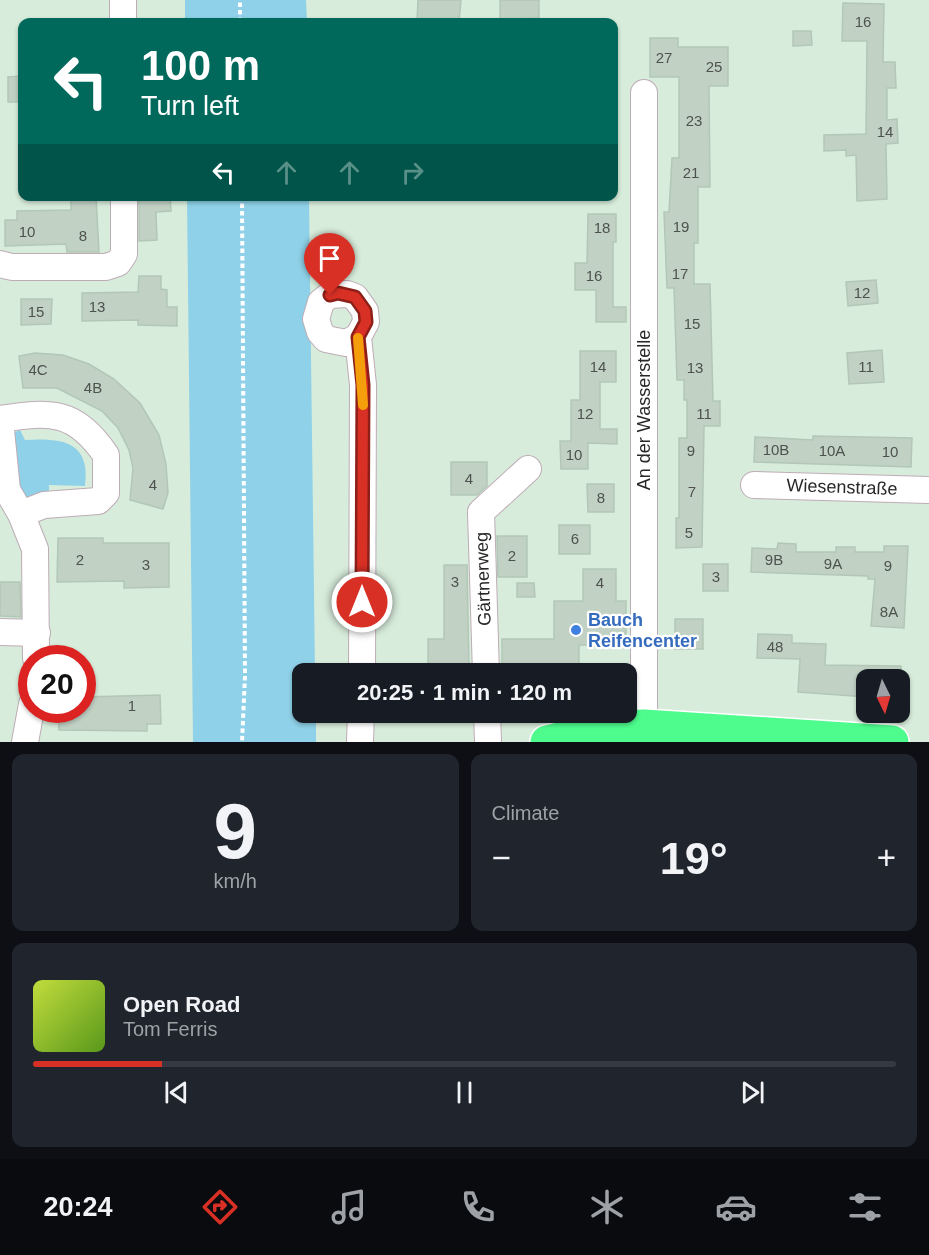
<!DOCTYPE html>
<html lang="en">
<head>
<meta charset="utf-8">
<style>
  body { margin:0; font-family:Arial,sans-serif; background:#20242c; color:#f1f3f6; height:100vh; display:flex; flex-direction:column; font-size:22px; white-space:nowrap }
  * { box-sizing:border-box; margin:0 }
  p { font-size:20px; color:#9ea1a6 }
  .icon { flex:none; width:33px; height:33px; fill:none; stroke:currentColor; stroke-width:2; stroke-linecap:round; stroke-linejoin:round }
  .map { position:relative; height:742px; overflow:hidden }
  .sheet { display:flex; flex-direction:column; gap:12px; padding:12px; background:#0d0f14; flex:1 }
  .sheet>* { flex:none }
  .guide { position:absolute; left:18px; top:18px; width:600px; height:183px; border-radius:12px; box-shadow:0 2px 4px #0004; background:#00695c; color:#fff; overflow:hidden }
  .needle { width:39px; rotate:175deg }
  .tools { position:absolute; left:856px; top:669px; display:grid; gap:12px }
  .tools a { display:grid; place-items:center; width:54px; height:54px; border-radius:12px; background:#171b24; box-shadow:0 2px 4px #0004; font-size:30px }
  .speed { position:absolute; left:18px; top:645px; display:flex; gap:12px; font-size:30px; font-weight:700; text-align:center }
  .speed>* { display:grid; place-content:center; width:78px; height:78px; border-radius:50%; background:#171b24; box-shadow:0 2px 4px #0004; line-height:1 }
  .speed .limit { border:9px solid #d22; background:#fff; color:#111 }
  .pin { position:absolute; display:grid; place-items:center; width:51px; height:51px; color:#fff; margin:-62px -26px; border-radius:50% 50% 50% 0; rotate:-45deg; box-shadow:0 0 6px #0007 }
  .pin .icon { rotate:45deg }
  .me { position:absolute; width:66px; margin:-33px; rotate:0deg; stroke-linejoin:round; filter:drop-shadow(0 0 4px #0008) }
  .turn { display:flex; align-items:center; gap:21px; height:126px; padding:0 24px; font-size:27px }
  .turn .icon { width:78px; height:78px; stroke-width:2.5 }
  .turn b { display:block; font-size:42px; line-height:51px }
  .lanes { display:flex; align-items:center; height:57px; padding:0 24px; background:#0003; justify-content:center; gap:30px; direction:ltr }
  .lanes .off { opacity:.35 }
  .big { font-size:45px; font-weight:600; line-height:1.1 }
  .sheet .widget { flex:1; display:flex; flex-direction:column; justify-content:center; gap:9px; min-width:0; padding:0 21px; border-radius:12px; background:#20242c }
  .sheet .dial { align-items:center; gap:0 }
  .dial b { font-size:78px; line-height:1 }
  .song { display:flex; align-items:center; gap:18px }
  .cover { width:72px; height:72px; border-radius:9px; background:linear-gradient(135deg,hsl(70 70% 55%),hsl(90 70% 35%)) }
  .played { height:6px; border-radius:3px; background:linear-gradient(90deg,#d93025 15%,#363941 15%) }
  .keys { display:flex; justify-content:space-around; direction:ltr }
  .heat { display:flex; justify-content:space-between; align-items:center; font-size:33px; direction:ltr }
  .sheet .tiles { flex:1; display:grid; gap:12px; grid-template-columns:1fr 1fr }
  .widget:last-child { grid-column:span 2 }
  .trip { position:absolute; left:292px; top:663px; width:345px; height:60px; border-radius:12px; background:#171b24; box-shadow:0 2px 4px #0004; font-weight:600; line-height:60px; text-align:center }
  .menu { display:flex; height:96px; justify-content:space-around; align-items:center; background:#090b0e; color:#9ea1a6 }
  .menu .icon { width:42px; height:42px }
  .menu .on { color:#d93025 }
  .menu b { font-size:27px; color:#f1f3f6 }
  .map>svg:first-child { display:block }
  .green { fill:#8fd1e8 }
  .building { fill:#c1d1c4; stroke:#b2c7b7; stroke-width:1.5 }
  .lines { fill:none; stroke-linecap:round; stroke-linejoin:round }
  .minor-casing { stroke:#beacb6; stroke-width:28 }
  .major-casing { stroke:#fff; stroke-width:36 }
  .path { stroke:#fff; stroke-width:4; stroke-dasharray:4.5 3; stroke-linecap:butt }
  .minor { stroke:#fff; stroke-width:26 }
  .major { stroke:#4dfc8d; stroke-width:33 }
  .route-casing { stroke:#8d1f18; stroke-width:15 }
  .route { stroke:#d93025; stroke-width:10 }
  .slow { stroke:#f59e0b; stroke-width:10 }
  .shop-dot { fill:#3f7fe0; stroke:#fff; stroke-width:2 }
  .labels { text-anchor:middle; stroke-width:4.5; stroke-linejoin:round; paint-order:stroke }
  .number-label { font-size:15px; fill:#4e524f }
  .street-label { font-size:18px; fill:#282828; stroke:#fff }
  .shop-label { font-size:18px; font-weight:bold; fill:#366cbe; stroke:#fff; text-anchor:start }
</style>
</head>
<body>
<div class="map">
<svg width="929" height="742" viewBox="0 0 929 742">
  <rect width="100%" height="100%" fill="#d8ecdb"/>
  <g class="green">
    <path d="M185,0h121l1,22h-122z"/>
    <path d="M187,197h122l6,476 -12,1v38l13,1v29h-123z"/>
    <path d="M20,430l5,10c35,-2 66,0 60,46l-36,-1v13l-29,1 -7,-66z"/>
  </g>
  <g class="building">
    <path d="M418,0h43l-2,22h-42z"/>
    <path d="M500,0h39v18l-39,2z"/>
    <path d="M843,3l41,1 -1,58h12l1,26h-9v32l10,-1 1,24 -12,1 1,55 -30,2 -1,-46 -10,1v-6l-22,1v-16l42,-1 1,-93h-25z"/>
    <path d="M793,31h18l1,14 -19,1z"/>
    <path d="M650,38h28v9h50v39h-19l1,101h-12v56h-4v41h16l3,117h7v25h-16l-2,121 -26,1v-30h3v-80h8v-38h-3v-20h-7l-3,-92h-7l-3,-76h5l3,-54h7v-81h-29z"/>
    <path d="M22,76v26h-14v-25z"/>
    <path d="M71,196h25l3,56h-32l-1,-8 -61,2v-26h12v-9l54,-1z"/>
    <path d="M139,196h31l1,15 -15,1 1,28 -18,1z"/>
    <path d="M588,214h28v28h-3v65h13v15h-30v-32h-21v-27h12z"/>
    <path d="M139,276h22v13l6,1v17h10v19l-39,-1v-5l-56,1v-28l56,-1z"/>
    <path d="M876,280l2,23 -30,3 -2,-24z"/>
    <path d="M21,299h31l-1,25 -30,1z"/>
    <path d="M882,350l2,32 -35,2 -2,-31z"/>
    <path d="M580,351h36v31h-16v47h17v15l-29,-1v26h-27l-1,-28h11v-41h9z"/>
    <path d="M35,353l28,2 26,9 25,15 26,24 19,32 7,29 2,29 -5,16 -33,-9 3,-32 -4,-18 -11,-22 -16,-17 -45,-23h-34l-4,-32z"/>
    <path d="M813,436l99,2 -1,29 -157,-5 1,-25 58,3z"/>
    <path d="M451,462h36v24l-10,9h-26z"/>
    <path d="M587,484h27v28h-26z"/>
    <rect x="559" y="525" width="31" height="29"/>
    <path d="M497,536h30v41h-29z"/>
    <path d="M58,538h45v5h66v44l-45,1v-7l-67,1z"/>
    <path d="M778,543l18,1v8h40v-5h19v5h29v-6h24l-4,82 -33,-2 4,-47h-7v-3l-117,-4 1,-24 25,1z"/>
    <rect x="703" y="564" width="25" height="27"/>
    <path d="M444,565h23l2,103h-11v6h-14v-6h-16v-29h16z"/>
    <path d="M583,569h33v32h10v44h-47v29l-77,-4v-31h52v-38h29z"/>
    <path d="M0,582h20l1,35 -21,-1z"/>
    <path d="M517,583h17l1,14h-18z"/>
    <rect x="675" y="619" width="28" height="30"/>
    <path d="M758,634l34,1v8l34,1 -1,21 76,1v14h-34v17l-69,-5 2,-33 -43,-1z"/>
    <path d="M160,695l1,29h-14v7l-88,-1 -1,-20h24v-13z"/>
  </g>
  <g class="lines">
    <g class="minor-casing">
      <g id="minor">
        <path d="M123,0v22"/>
        <path d="M0,264l12,3h94l12,-4 6,-9v-58"/>
        <path d="M358,337l-12,6 -20,-4 -6,-7 -4,-13 5,-17 9,-7 17,-1 8,3 10,14 1,11 -8,15 5,48 -1,289"/>
        <path d="M0,419c51,-8 75,-9 106,36v38l-8,8 -54,4 -23,9"/>
        <path d="M0,420l7,70 14,24 14,35 1,109"/>
        <path d="M754,485l175,5"/>
        <path d="M0,632l37,1"/>
        <path d="M486,674l-5,-162 47,-43"/>
        <path d="M487,712l1,30"/>
        <path d="M644,726v-633"/>
        <path d="M25,742l7,-38"/>
        <path d="M360,742l1,-30"/>
      </g>
    </g>
    <g class="major-casing">
      <path id="major" d="M547,742l56,-14 41,-2 248,16"/>
    </g>
    <g class="path">
      <path d="M240,22v-22"/>
      <path d="M242,196l3,480 -3,66"/>
    </g>
    <use href="#minor" class="minor"/>
    <use href="#major" class="major"/>
  </g>
  <g class="lines">
    <g class="route-casing">
      <path id="route" d="M330,295l8,-2 17,4 10,14 1,11 -8,15 5,48 -1,217"/>
    </g>
    <use href="#route" class="route"/>
    <path class="slow" d="M358,338l5,67"/>
  </g>
  <circle class="shop-dot" cx="576" cy="630" r="6"/>
  <g class="labels">
    <g class="number-label">
      <text x="863" y="27">16</text>
      <text x="664" y="63">27</text>
      <text x="714" y="72">25</text>
      <text x="694" y="126">23</text>
      <text x="885" y="137">14</text>
      <text x="691" y="178">21</text>
      <text x="681" y="232">19</text>
      <text x="602" y="233">18</text>
      <text x="27" y="237">10</text>
      <text x="83" y="241">8</text>
      <text x="680" y="279">17</text>
      <text x="594" y="281">16</text>
      <text x="862" y="298">12</text>
      <text x="97" y="312">13</text>
      <text x="36" y="317">15</text>
      <text x="692" y="329">15</text>
      <text x="598" y="372">14</text>
      <text x="866" y="372">11</text>
      <text x="695" y="373">13</text>
      <text x="38" y="375">4C</text>
      <text x="93" y="393">4B</text>
      <text x="585" y="419">12</text>
      <text x="704" y="419">11</text>
      <text x="776" y="455">10B</text>
      <text x="691" y="456">9</text>
      <text x="832" y="456">10A</text>
      <text x="890" y="457">10</text>
      <text x="574" y="460">10</text>
      <text x="469" y="484">4</text>
      <text x="153" y="490">4</text>
      <text x="692" y="497">7</text>
      <text x="601" y="503">8</text>
      <text x="689" y="538">5</text>
      <text x="575" y="544">6</text>
      <text x="512" y="561">2</text>
      <text x="80" y="565">2</text>
      <text x="774" y="565">9B</text>
      <text x="833" y="569">9A</text>
      <text x="146" y="570">3</text>
      <text x="888" y="571">9</text>
      <text x="716" y="582">3</text>
      <text x="455" y="587">3</text>
      <text x="600" y="588">4</text>
      <text x="889" y="617">8A</text>
      <text x="775" y="652">48</text>
      <text x="132" y="711">1</text>
    </g>
    <g class="street-label">
      <text transform="translate(644 410) rotate(-90)" y="6">An der Wasserstelle</text>
      <text transform="translate(842 487) rotate(2)" y="6">Wiesenstraße</text>
      <text transform="translate(483 579) rotate(-92)" y="6">Gärtnerweg</text>
    </g>
    <g class="shop-label">
      <text x="588" y="626">Bauch<tspan x="588" dy="21">Reifencenter</tspan></text>
    </g>
  </g>
</svg>
<div class="tools">
<a><svg class="needle" viewBox="-14 -14 28 28"><path d="M0-13l5 13h-10z" fill="#e53935"/><path d="M0 13l5-13h-10z" fill="#9ea1a6"/></svg></a>
</div>
<div class="speed"><div class="limit">20</div></div>
<div class="pin" style="left:330px;top:295px;background:#d93025"><svg class="icon" aria-label="arrive" viewBox="0 0 24 24"><path d="M6 21V4h12l-3 4 3 4H6"/></svg></div>
<svg class="me" style="left:362px;top:602px" viewBox="-20 -20 40 40"><circle r="17" fill="#d93025" stroke="#fff" stroke-width="3"/><path d="M0-11L8 9 0 5-8 9z" fill="#fff"/></svg>
<div class="trip">20:25 · 1 min · 120 m</div>
<div class="guide">
<div class="turn"><svg class="icon" aria-label="left" viewBox="0 0 24 24"><path d="M17 20v-9H6M10 6l-5 5 5 5"/></svg><div><b>100 m</b>Turn left</div></div>
<div class="lanes"><svg class="icon" aria-label="left" viewBox="0 0 24 24"><path d="M17 20v-9H6M10 6l-5 5 5 5"/></svg><svg class="icon off" aria-label="ahead" viewBox="0 0 24 24"><path d="M12 20V5M6 11l6-6 6 6"/></svg><svg class="icon off" aria-label="ahead" viewBox="0 0 24 24"><path d="M12 20V5M6 11l6-6 6 6"/></svg><svg class="icon off" aria-label="right" viewBox="0 0 24 24"><path d="M7 20v-9h11M14 6l5 5-5 5"/></svg></div>
</div>
</div>
<section class="sheet">
<div class="tiles">
<div class="widget dial"><b>9</b><p>km/h</p></div>
<div class="widget"><p>Climate</p>
<div class="heat"><a>−</a><b class="big">19°</b><a>+</a></div>
</div>
<div class="widget">
<div class="song"><i class="cover"></i><div><b>Open Road</b><p>Tom Ferris</p></div></div>
<div class="played"></div>
<div class="keys"><svg class="icon" aria-label="previous" viewBox="0 0 24 24"><path d="M18 5L8 12l10 7zM5 5v14"/></svg><svg class="icon" aria-label="pause" viewBox="0 0 24 24"><path d="M8 5v14M16 5v14"/></svg><svg class="icon" aria-label="next" viewBox="0 0 24 24"><path d="M6 5l10 7-10 7zM19 5v14"/></svg></div>
</div>
</div>
</section>
<nav class="menu">
<b>20:24</b>
<svg class="icon on" aria-label="directions" viewBox="0 0 24 24"><path d="M12 3l9 9-9 9-9-9zM9 14v-3h6M13 9l2 2-2 2"/></svg>
<svg class="icon" aria-label="music" viewBox="0 0 24 24"><path d="M9 18V5l10-2v13"/><circle cx="6" cy="18" r="3"/><circle cx="16" cy="16" r="3"/></svg>
<svg class="icon" aria-label="phone" viewBox="0 0 24 24"><path d="M5 4h4l2 5-3 2q2 4 5 5l2-3 5 2v4C11 20 4 13 5 4z"/></svg>
<svg class="icon" aria-label="climate" viewBox="0 0 24 24"><path d="M12 3v18M4 7l16 10M4 17L20 7"/></svg>
<svg class="icon" aria-label="car" viewBox="0 0 24 24"><path d="M5 17H2v-5l4-1 3-4h7l3 4 3 1v5h-3M9 17h6M6 11h13"/><circle cx="7" cy="17" r="2"/><circle cx="17" cy="17" r="2"/></svg>
<svg class="icon" aria-label="filters" viewBox="0 0 24 24"><path d="M4 7h16M4 17h16"/><circle cx="9" cy="7" r="2"/><circle cx="15" cy="17" r="2"/></svg>
</nav>
</body>
</html>
